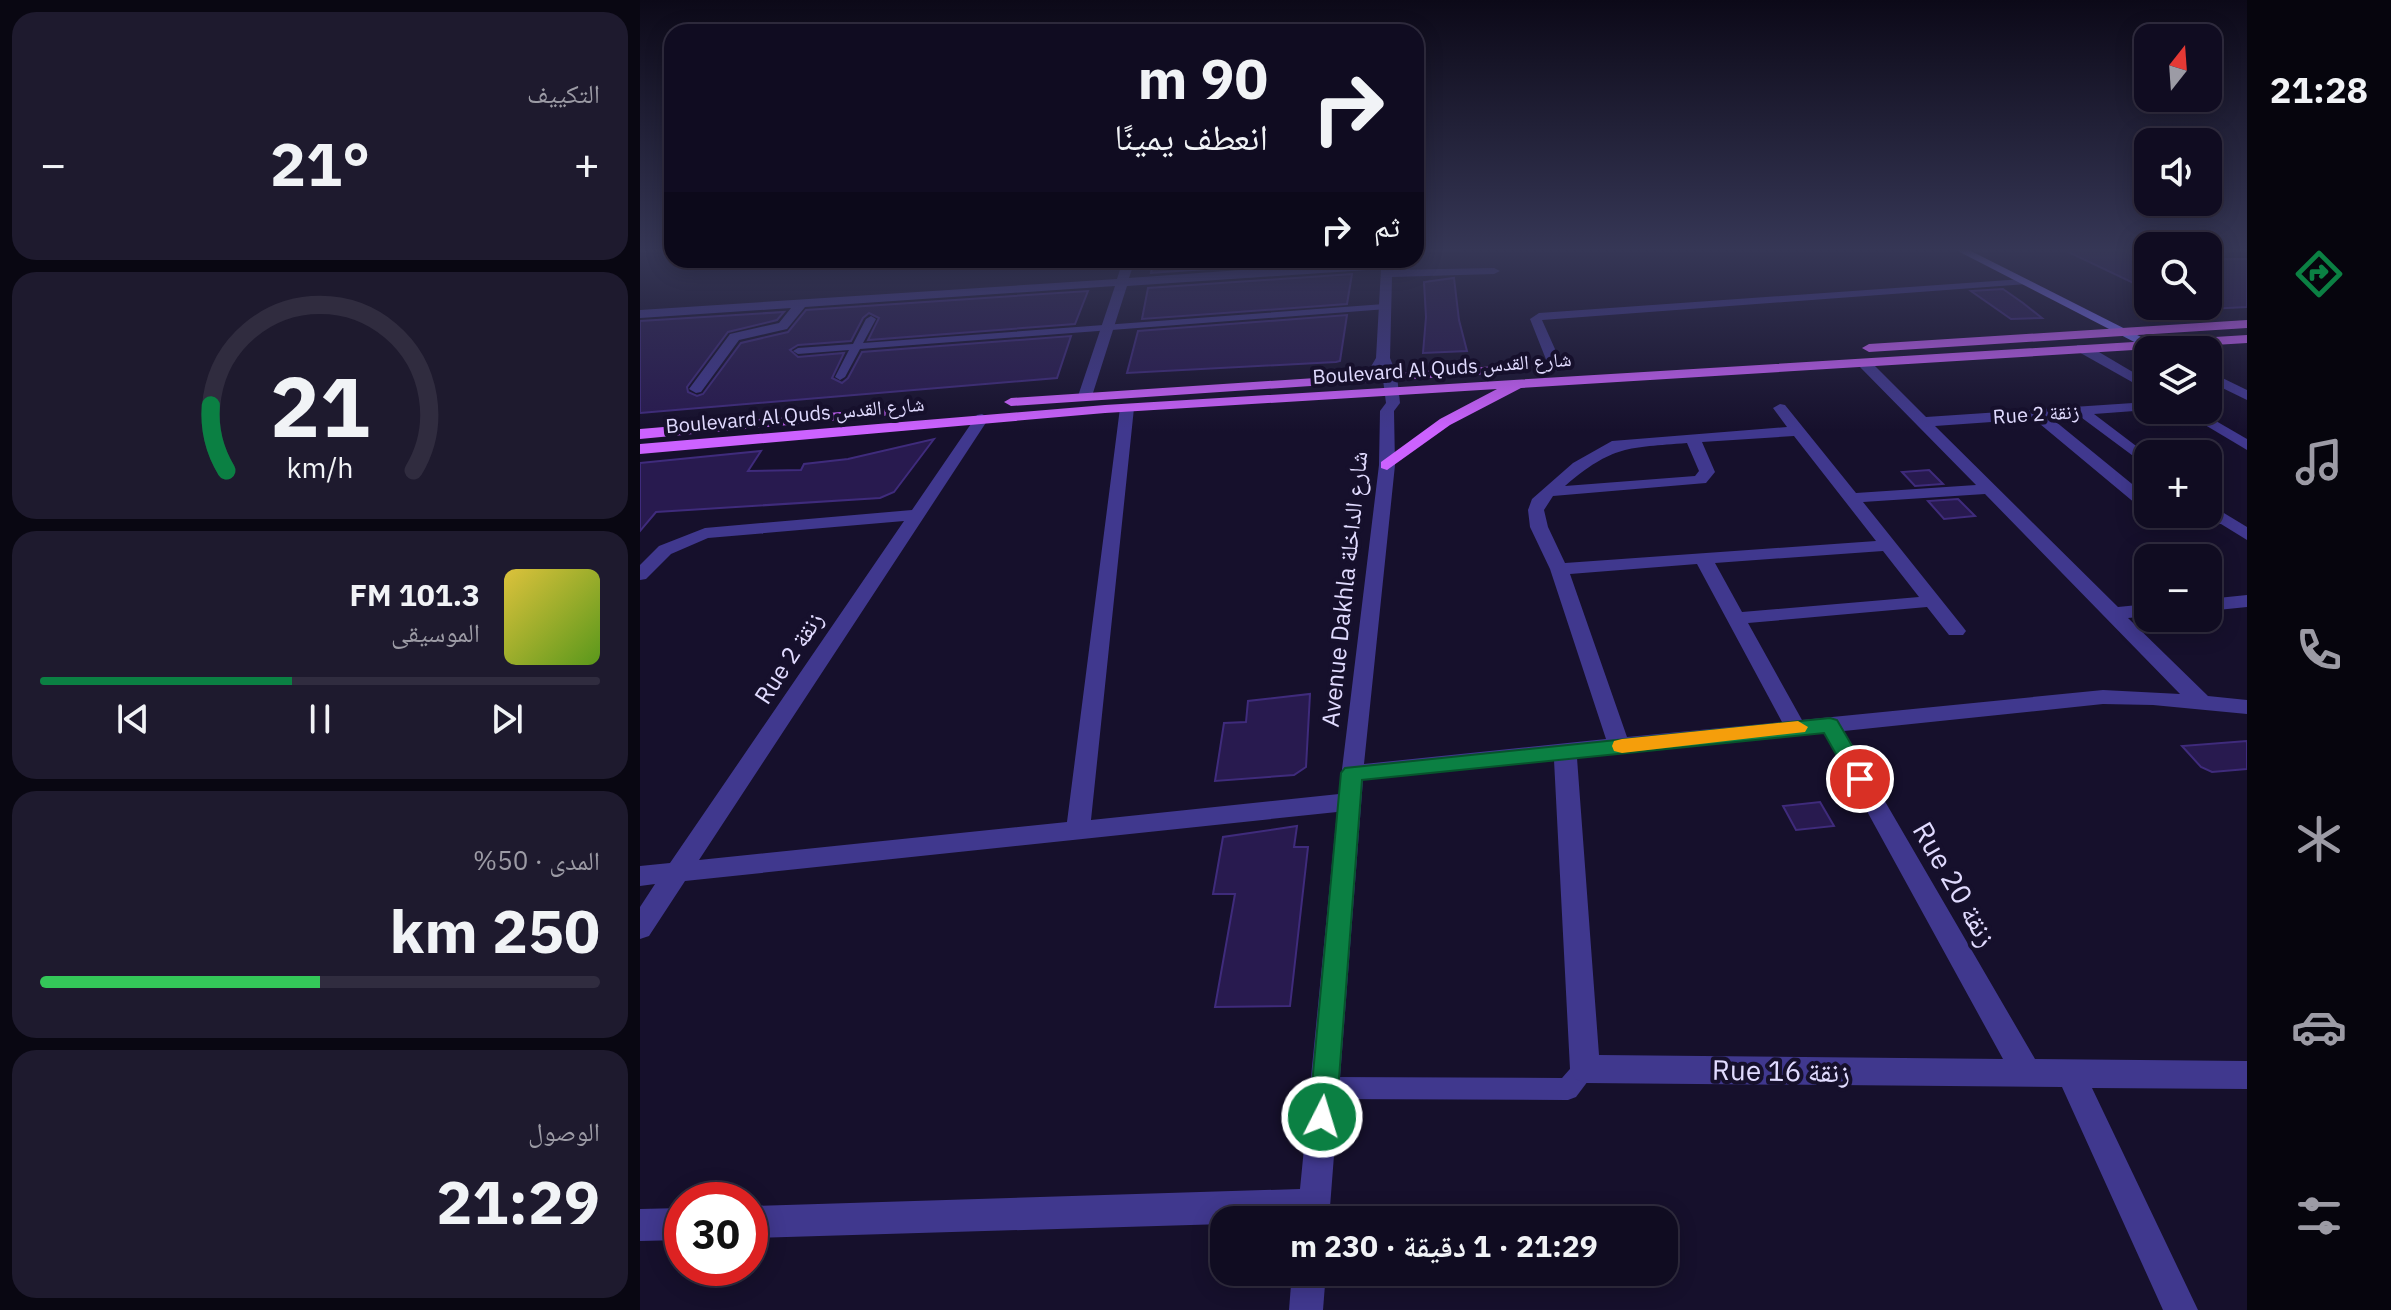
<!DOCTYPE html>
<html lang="ar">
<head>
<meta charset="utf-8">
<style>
  body { margin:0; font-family:"IBM Plex Sans","Noto Naskh Arabic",sans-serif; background:#1e1a2e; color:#f1f3f6; direction:rtl; height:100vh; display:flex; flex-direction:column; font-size:30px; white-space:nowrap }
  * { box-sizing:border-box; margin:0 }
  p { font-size:26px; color:#9c9ba5 }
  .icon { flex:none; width:44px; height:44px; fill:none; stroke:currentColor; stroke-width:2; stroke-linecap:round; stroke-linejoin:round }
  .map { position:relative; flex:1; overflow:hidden; direction:ltr }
  .drawer { display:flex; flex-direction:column; gap:12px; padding:12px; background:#090712; width:640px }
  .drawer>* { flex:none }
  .banner { position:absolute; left:24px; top:24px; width:760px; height:244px; border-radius:24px; box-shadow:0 4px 20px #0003,0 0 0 2px #302c3f; direction:rtl; background:#100c21; color:#f1f3f6; overflow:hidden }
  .needle { width:52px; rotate:17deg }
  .controls { position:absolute; left:1494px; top:24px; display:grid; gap:16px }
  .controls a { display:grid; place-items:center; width:88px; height:88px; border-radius:16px; background:#100c21; box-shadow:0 4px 20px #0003,0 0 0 2px #302c3f; font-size:40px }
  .speed { position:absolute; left:24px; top:1182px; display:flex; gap:16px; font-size:40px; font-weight:700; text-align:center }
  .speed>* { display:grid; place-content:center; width:104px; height:104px; border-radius:50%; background:#100c21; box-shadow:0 4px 20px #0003,0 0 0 2px #302c3f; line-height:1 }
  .speed .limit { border:12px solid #d22; background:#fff; color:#111 }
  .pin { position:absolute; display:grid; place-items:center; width:68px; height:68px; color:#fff; margin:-34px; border:4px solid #fff; border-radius:50%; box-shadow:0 2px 8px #0007 }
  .me { position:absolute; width:88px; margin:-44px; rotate:5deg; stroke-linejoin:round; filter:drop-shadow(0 0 6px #0008) }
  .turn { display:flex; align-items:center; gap:28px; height:168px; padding:0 24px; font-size:36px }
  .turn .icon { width:104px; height:104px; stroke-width:2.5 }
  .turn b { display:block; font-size:56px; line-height:68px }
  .then { display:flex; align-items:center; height:76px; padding:0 24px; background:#0003; gap:16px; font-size:30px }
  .big { font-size:60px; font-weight:700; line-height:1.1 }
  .drawer .tile { flex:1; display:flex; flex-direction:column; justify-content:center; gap:12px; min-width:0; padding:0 28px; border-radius:24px; background:#1e1a2e }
  .drawer .dial { align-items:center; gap:0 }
  .dial svg { height:208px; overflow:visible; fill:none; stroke:#302c3f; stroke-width:7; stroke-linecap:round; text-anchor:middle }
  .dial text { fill:#f1f3f6; stroke:none }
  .song { display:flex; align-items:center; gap:24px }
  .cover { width:96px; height:96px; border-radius:12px; background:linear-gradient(135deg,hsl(50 70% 55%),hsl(90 70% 35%)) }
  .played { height:8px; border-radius:4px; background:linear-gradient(90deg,#0b8043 45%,#302c3f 45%) }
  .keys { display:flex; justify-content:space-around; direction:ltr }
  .heat { display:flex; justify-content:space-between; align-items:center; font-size:44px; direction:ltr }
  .charge { height:12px; border-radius:6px; background:linear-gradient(90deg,#34c759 50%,#302c3f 0) }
  .trip { position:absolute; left:570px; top:1206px; width:468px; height:80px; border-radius:24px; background:#100c21; box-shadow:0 4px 20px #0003,0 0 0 2px #302c3f; font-weight:700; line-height:80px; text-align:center; direction:rtl }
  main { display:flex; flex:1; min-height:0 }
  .menu { display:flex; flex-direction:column; width:144px; justify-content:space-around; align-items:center; background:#06050d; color:#9c9ba5 }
  .menu .icon { width:56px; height:56px }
  .menu .selected { color:#0b8043 }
  .menu b { font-size:36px; color:#f1f3f6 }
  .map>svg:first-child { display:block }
  .building { fill:#281a4f; stroke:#3f2b7c; stroke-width:2 }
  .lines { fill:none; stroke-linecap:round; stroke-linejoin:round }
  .pedestrian { fill:#40388e; fill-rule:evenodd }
  .minor { fill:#40388e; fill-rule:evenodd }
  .tertiary { fill:#40388e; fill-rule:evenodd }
  .secondary { fill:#7d72ff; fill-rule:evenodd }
  .primary { fill:#cc62ff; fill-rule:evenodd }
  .route { fill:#0b8043; stroke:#07532c; stroke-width:2 }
  .slow { fill:#f59e0b }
  .labels { text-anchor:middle; stroke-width:8; stroke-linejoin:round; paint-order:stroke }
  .far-street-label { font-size:20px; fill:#e1dbff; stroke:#16102c }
  .street-label { font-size:24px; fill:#e1dbff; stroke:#16102c }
  .near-street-label { font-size:28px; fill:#e1dbff; stroke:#16102c }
</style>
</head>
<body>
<main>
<nav class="menu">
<b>21:28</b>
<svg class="icon selected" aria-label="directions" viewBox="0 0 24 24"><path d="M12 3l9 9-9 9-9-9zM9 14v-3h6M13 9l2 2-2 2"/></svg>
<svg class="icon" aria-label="music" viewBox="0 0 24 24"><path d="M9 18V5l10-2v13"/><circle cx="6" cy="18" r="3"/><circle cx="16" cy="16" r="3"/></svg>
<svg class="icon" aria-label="phone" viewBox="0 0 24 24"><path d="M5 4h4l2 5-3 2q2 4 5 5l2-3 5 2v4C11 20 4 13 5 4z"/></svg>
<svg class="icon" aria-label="climate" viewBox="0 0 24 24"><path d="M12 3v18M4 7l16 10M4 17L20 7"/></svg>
<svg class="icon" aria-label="car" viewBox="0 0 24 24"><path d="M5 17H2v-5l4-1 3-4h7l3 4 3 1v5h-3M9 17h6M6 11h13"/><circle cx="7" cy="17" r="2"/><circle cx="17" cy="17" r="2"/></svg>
<svg class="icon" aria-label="filters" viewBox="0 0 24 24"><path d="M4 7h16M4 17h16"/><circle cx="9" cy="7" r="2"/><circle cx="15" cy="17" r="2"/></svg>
</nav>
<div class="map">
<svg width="1607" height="1310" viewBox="0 0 1607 1310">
  <rect width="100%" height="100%" fill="#16102c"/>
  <g class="building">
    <path d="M1420,248h88v42z"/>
    <path d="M1568,259h39v48l-39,2z"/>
    <path d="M514,260h98l-3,6 -98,7z"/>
    <path d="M712,274l-5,30 -205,15 6,-31z"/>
    <path d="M814,278l5,42 8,31 -44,2 3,-36 -2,-35z"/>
    <path d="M1363,289l20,14 19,15 -31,1 -40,-28z"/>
    <path d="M448,291l-13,33 -207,16 11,-22 -10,-5 -6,5 -12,23 -53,4 -8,5 8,7 46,-4 -12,25 10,5 6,-5 14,-26 209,-16 -14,42 -417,35v-92l144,-9 -7,8 -49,12 -41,55 1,5 9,4 6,-2 38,-51 47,-11 18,-22z"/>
    <path d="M707,315l-7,46 -4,1 -209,11 11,-42z"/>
    <path d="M294,439l-40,53 -14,6 -224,14 -16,19v-68l121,-12 -13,20 53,-1 3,-6 44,-5z"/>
    <path d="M1289,470l14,14 -28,2 -13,-14z"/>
    <path d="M1318,499l17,17 -31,3 -16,-18z"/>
    <path d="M670,694l-4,73 -12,8 -79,6 9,-58 22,-1 2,-21z"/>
    <path d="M1607,741v28l-35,3 -11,-5 -19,-21z"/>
    <path d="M1180,802l14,24 -38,4 -13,-24z"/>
    <path d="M657,826l-3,21h14l-18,159 -75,1 20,-113h-22l10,-57z"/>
  </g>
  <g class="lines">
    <g class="pedestrian">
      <path d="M615,260h8l-4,14 -5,3 -5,-3z"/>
      <path d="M744,304l5,3 -2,2 -527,40 -15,28 -5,3 -5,-3 14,-27 -51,4 -5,-3 5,-3 55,-4 13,-25 5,-3 5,3 -13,24z"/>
      <path d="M945,1058l8,3 4,8 -21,28 -8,3 -243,-1 -8,-3 -4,-8 4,-8 8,-3 237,1 15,-17z"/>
    </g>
    <g class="minor">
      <path d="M776,248h50l-5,3 -45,2z"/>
      <path d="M483,260h12l-6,18 252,-18h12l-1,10 102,-2 6,3 -6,3 -102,3 -2,81 7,18 3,27 -6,8 1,54 -31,299 242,-25 -56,-170 -20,-42 -2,-17 4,-11 41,-36 39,-22 175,-14 -14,-19 7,-4 5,1 71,88 120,-8 -118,-120v-6h10l58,58 222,-15v8l-54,4 54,41v12l-70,-52 -28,2 98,80v13l-6,-1 -108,-90 -99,7 183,181 30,-3v12l-20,2 80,78 39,4v14l-94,-9 -50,-1 -259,27 191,328 212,2v28l-155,-1 106,222h-35l-101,-223 -477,-4 -10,-4 -5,-10 -16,-309 -191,20 -34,440h-105v4l-474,14v-32l550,-17 37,-377 -652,69 -36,55 -9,3v-32l15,-23 -15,2v-20l30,-3 234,-342 -196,17 -37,16 -25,25 -6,1v-15l19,-19 46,-18 207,-18 65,-95 5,-1 7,4 -290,442 368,-38 53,-414 7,-4 7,4 -43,412 248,-26 40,-329 1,-54 6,-8 -4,-31 -6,2 -7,-4 7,-12 5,-89 -254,17 -35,110 -7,4 -7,-4 37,-110 -310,21 -18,22 -48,11 -38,52 -5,1 -7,-4 41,-55 49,-11 12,-15 -151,10v-8l477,-31zM1154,436l82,105 -311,22 -17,-36 -4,-17 9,-14 153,-13 9,-11 -13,-30zM1047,443l12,28 -4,5 -130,10c48,-41 63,-38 122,-43zM1345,494l195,200 -77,-4 -301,30 -54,-97 179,-16 22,28h14l3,-4 -3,-4 -100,-125zM1243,551l36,46 -177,15 -27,-49zM1057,564l85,158 -155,15 -57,-163zM1184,733l179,326 -404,-4 -22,-297z"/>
      <path d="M1383,279l4,1v4l-485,36 21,47 -7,4 -7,-4 -19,-48 9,-6z"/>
      <path d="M1437,345h10l61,36v10l-71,-40z"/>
      <path d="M1540,410h17l50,29v11z"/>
      <path d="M1574,507l33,20v13l-26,-16 -58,3 -13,-13h18l5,4 35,-3v-7z"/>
      <path d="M1607,595v12l-39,4v-12z"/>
      <path d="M42,1208v32l-42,1v-32z"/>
      <path d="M652,1272h34l-3,38h-34z"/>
    </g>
    <path class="tertiary" d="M1568,371l39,19v10l-39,-19z"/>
    <path class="secondary" d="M1312,248h13l190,96 -11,3z"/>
    <g class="primary">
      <path d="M1607,320v8l-378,24 -7,-4 7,-4z"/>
      <path d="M1607,335v8l-726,45 -71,37 -63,45 -6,-2v-6l59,-43 57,-30 -392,24 -465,41v-10l465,-39z"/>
      <path d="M858,366l7,4 -2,3 -492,33 -7,-4 7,-4z"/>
      <path d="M247,408l7,4 -2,3 -252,24v-10z"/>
    </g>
  </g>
  <linearGradient id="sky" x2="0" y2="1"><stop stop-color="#0c0918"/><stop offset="0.58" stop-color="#363756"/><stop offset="1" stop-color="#363756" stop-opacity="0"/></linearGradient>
  <rect width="1607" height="431" fill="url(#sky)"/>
  <path class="route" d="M1190,718l7,2 31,53 3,6 -3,5h-15l-29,-51 -462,47 -26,337 -4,10 -10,4 -9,-4 -4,-10 32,-344 4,-5z"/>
  <path class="slow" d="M1158,721l10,6 -3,5 -183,21 -8,-2 -2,-5 2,-5 8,-2z"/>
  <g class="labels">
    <g class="far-street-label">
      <text transform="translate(802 368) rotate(-4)" y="7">Boulevard Al Quds شارع القدس</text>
      <text transform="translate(1396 414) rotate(-4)" y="7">Rue 2 زنقة</text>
      <text transform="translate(155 415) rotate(-5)" y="7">Boulevard Al Quds شارع القدس</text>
    </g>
    <g class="street-label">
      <text transform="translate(705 589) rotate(-84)" y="8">Avenue Dakhla شارع الداخلة</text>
      <text transform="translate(149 658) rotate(-57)" y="8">Rue 2 زنقة</text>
    </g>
    <g class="near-street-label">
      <text transform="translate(1315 884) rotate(60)" y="10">Rue 20 زنقة</text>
      <text transform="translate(1141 1071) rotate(1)" y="10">Rue 16 زنقة</text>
    </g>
  </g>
</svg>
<div class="controls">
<a><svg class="needle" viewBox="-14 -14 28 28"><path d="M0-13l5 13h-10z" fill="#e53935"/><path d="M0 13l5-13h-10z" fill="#9c9ba5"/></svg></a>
<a><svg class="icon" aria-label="sound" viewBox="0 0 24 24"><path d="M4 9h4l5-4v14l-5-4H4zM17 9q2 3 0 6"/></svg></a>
<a><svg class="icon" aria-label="search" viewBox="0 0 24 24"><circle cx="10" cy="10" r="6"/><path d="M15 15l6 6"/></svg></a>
<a><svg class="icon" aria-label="layers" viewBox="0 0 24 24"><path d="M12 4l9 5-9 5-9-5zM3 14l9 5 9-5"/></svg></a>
<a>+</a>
<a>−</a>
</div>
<div class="speed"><div class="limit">30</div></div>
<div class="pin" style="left:1220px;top:779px;background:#d93025"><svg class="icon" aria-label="arrive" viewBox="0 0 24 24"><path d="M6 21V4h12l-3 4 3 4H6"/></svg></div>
<svg class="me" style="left:682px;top:1117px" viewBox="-20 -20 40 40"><circle r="17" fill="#0b8043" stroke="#fff" stroke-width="3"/><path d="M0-11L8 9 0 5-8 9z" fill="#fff"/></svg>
<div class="trip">21:29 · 1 دقيقة · 230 m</div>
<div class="banner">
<div class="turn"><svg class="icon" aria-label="right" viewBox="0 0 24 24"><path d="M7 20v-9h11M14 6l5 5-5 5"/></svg><div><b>90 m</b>انعطف يمينًا</div></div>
<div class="then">ثم<svg class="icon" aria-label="right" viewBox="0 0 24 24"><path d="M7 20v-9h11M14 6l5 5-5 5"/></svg></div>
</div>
</div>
<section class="drawer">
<div class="tile"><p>التكييف</p>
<div class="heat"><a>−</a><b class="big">21°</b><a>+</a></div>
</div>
<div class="tile dial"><svg viewBox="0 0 100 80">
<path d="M14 69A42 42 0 1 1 86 69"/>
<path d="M14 69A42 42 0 0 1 8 44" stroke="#0b8043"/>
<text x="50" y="56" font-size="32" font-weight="700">21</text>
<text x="50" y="72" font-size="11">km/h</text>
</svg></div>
<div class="tile">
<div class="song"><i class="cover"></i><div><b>101.3 FM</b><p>الموسيقى</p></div></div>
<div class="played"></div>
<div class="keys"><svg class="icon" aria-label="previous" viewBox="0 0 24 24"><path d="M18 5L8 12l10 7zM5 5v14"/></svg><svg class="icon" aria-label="pause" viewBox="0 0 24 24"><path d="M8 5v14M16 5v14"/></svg><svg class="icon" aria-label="next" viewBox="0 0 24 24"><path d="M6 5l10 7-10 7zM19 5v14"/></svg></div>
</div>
<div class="tile"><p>المدى · 50%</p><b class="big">250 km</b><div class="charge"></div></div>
<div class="tile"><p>الوصول</p><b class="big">21:29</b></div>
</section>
</main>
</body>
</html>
